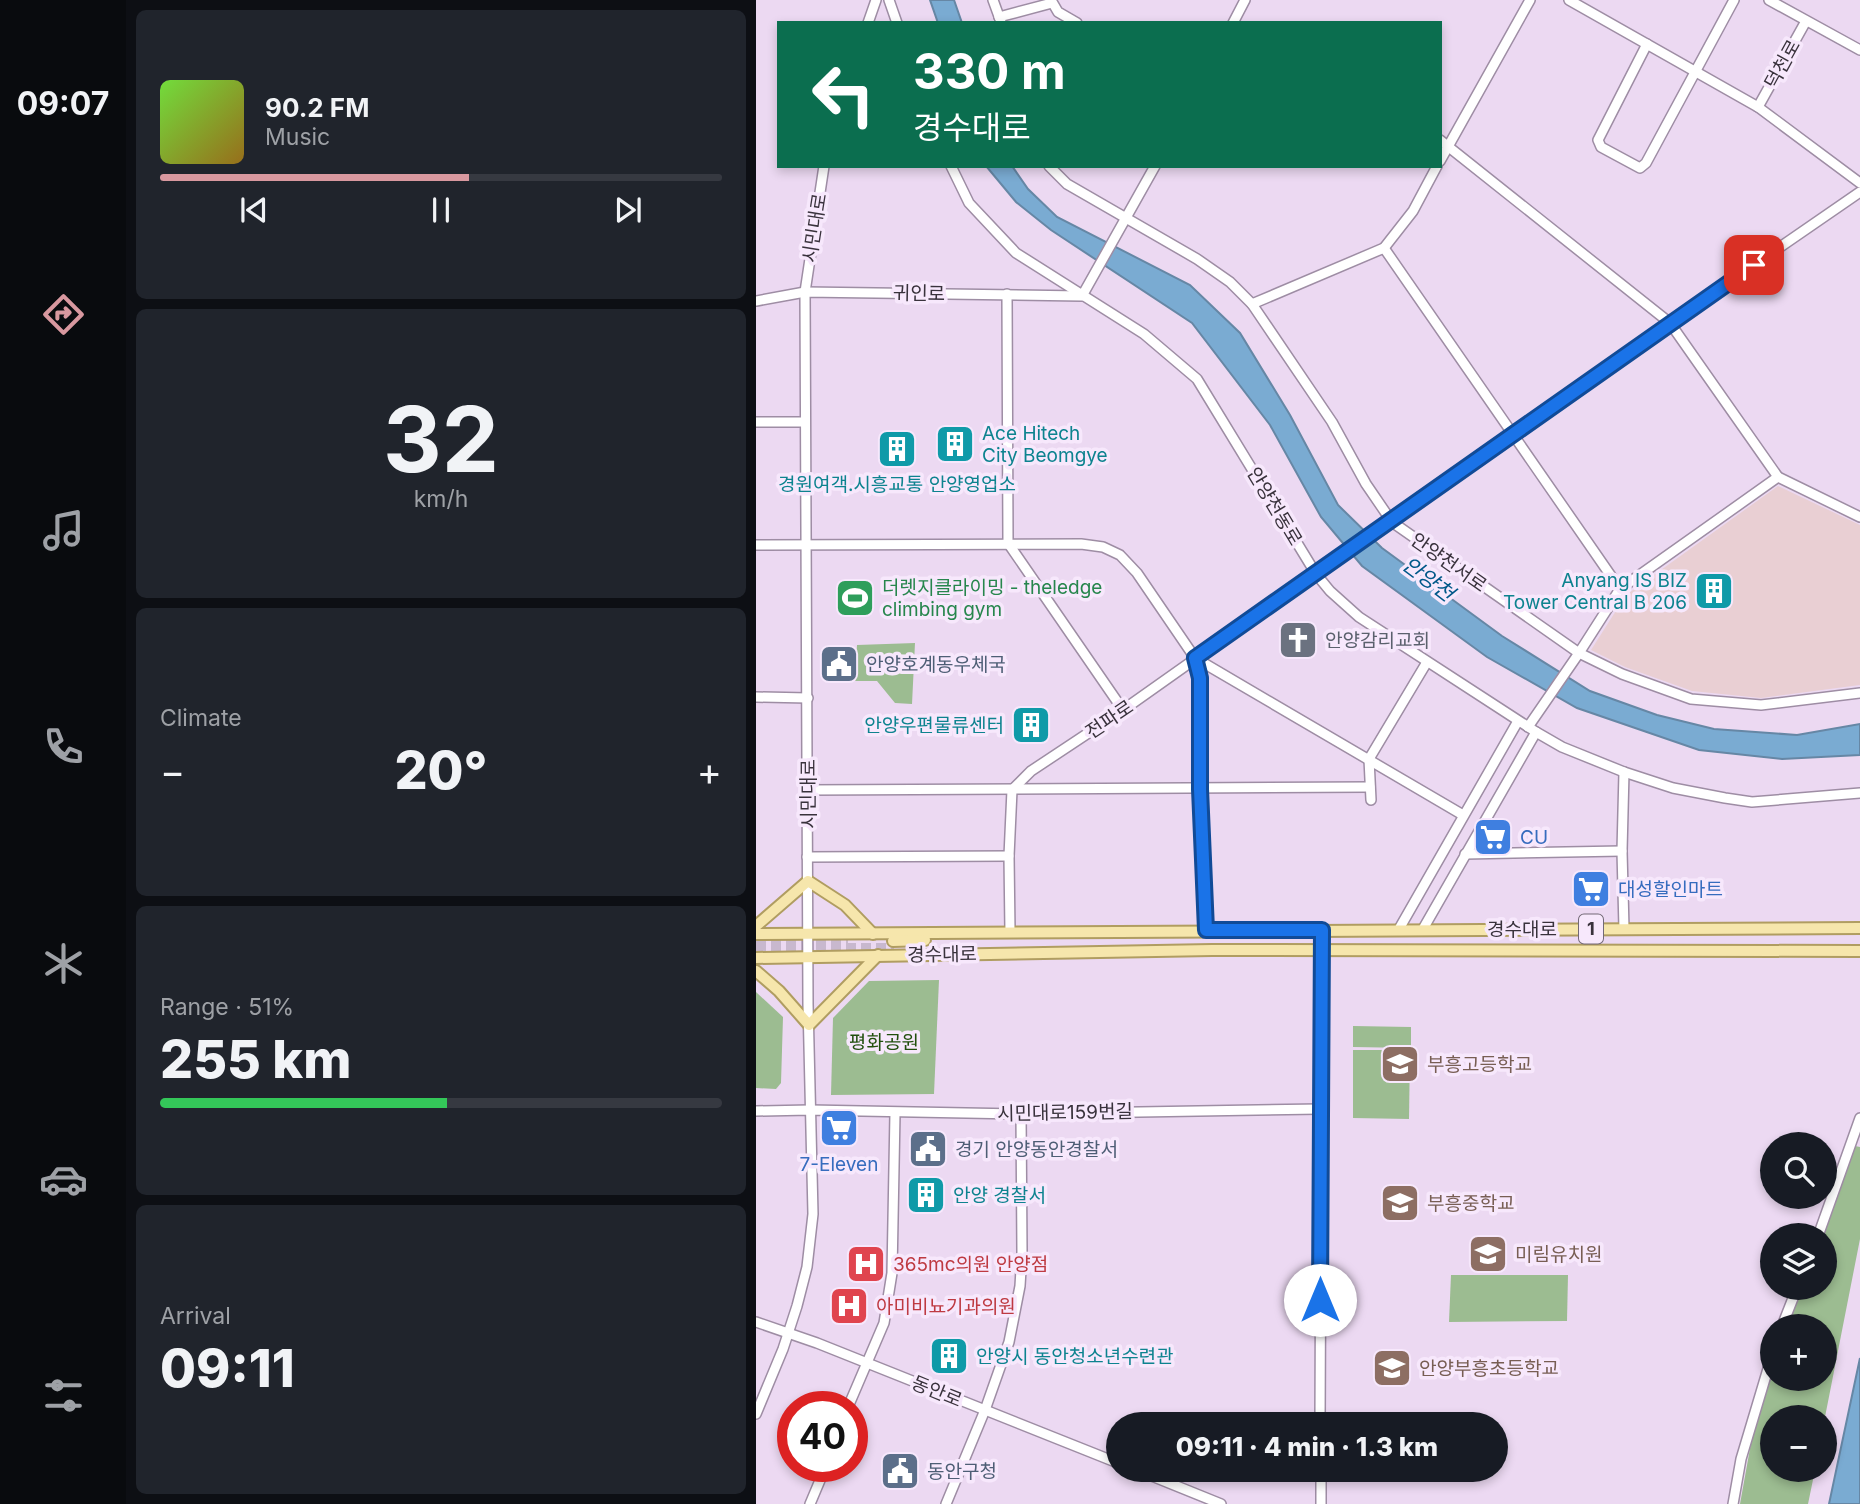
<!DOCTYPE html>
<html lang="en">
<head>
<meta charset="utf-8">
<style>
  body { margin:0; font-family:Inter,"Noto Sans KR",sans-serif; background:#20242c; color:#f1f3f6; height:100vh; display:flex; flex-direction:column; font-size:26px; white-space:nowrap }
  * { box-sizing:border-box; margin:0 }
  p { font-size:23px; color:#9ea1a6 }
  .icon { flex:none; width:38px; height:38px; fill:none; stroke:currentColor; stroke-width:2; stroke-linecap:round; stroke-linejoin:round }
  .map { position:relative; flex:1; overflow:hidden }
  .details { display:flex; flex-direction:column; gap:10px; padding:10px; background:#0d0f14; width:630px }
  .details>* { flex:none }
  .banner { position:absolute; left:21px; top:21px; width:665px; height:147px; border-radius:0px; box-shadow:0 4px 10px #0003; background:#0b6e4f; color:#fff; overflow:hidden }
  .tools { position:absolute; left:1004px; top:1132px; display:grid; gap:14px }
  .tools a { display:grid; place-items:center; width:77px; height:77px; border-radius:50%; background:#171b24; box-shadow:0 4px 10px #0003; font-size:35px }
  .speed { position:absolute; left:21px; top:1391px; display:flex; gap:14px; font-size:35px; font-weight:700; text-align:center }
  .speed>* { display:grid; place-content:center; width:91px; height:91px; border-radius:50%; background:#171b24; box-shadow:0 4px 10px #0003; line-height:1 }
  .speed .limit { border:10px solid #d22; background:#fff; color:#111 }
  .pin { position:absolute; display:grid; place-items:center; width:60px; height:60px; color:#fff; margin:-30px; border-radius:14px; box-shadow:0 4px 10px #0006 }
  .me { position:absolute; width:77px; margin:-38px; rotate:0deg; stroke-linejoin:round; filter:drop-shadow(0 0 5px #0008) }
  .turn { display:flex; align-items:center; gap:24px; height:147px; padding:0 21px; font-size:32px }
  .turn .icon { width:91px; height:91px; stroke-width:2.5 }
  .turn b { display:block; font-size:49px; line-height:60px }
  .big { font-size:52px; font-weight:800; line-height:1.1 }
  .details .tile { flex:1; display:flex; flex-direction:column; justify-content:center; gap:10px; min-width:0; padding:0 24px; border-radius:10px; background:#20242c }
  .details .dial { align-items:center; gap:0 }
  .dial b { font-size:91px; line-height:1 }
  .song { display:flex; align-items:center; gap:21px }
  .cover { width:84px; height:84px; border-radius:10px; background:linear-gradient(135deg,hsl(100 70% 55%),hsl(40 70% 35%)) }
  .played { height:7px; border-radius:4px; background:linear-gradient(90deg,#d8989f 55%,#363941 55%) }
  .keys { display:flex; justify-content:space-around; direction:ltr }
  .heat { display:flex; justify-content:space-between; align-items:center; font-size:38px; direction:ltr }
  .charge { height:10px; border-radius:5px; background:linear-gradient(90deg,#34c759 51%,#363941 0) }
  .trip { position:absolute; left:350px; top:1412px; width:402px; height:70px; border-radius:35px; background:#171b24; box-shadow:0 4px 10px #0003; font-weight:800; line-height:70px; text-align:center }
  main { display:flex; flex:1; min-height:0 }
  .tabs { display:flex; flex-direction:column; width:126px; justify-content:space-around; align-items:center; background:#090b0e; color:#9ea1a6 }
  .tabs .icon { width:49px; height:49px }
  .tabs .active { color:#d8989f }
  .tabs b { font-size:32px; color:#f1f3f6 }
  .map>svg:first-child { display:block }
  .commercial { fill:#e9cfd3 }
  .green { fill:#9cbc91 }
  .water { fill:#7aabd2; stroke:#6687a5; stroke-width:2 }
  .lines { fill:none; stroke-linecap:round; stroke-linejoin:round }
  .major-tunnel { stroke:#c8b8ce; stroke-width:10; stroke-dasharray:10 5; stroke-linecap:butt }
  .minor-casing { stroke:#9e8da4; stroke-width:12 }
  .major-casing { stroke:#b09d61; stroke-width:14 }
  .minor { stroke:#fff; stroke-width:9 }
  .major { stroke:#f6e6ac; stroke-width:10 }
  .route-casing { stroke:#114b97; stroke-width:18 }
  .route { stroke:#1a73e8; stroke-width:12 }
  .labels { text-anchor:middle; stroke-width:7; stroke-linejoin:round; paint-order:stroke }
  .shield { fill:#f7e8fc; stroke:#726976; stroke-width:2 }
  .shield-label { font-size:18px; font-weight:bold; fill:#39323c }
  .street-label { font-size:19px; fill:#39323c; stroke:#f7e8fc }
  .culture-label { font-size:19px; fill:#0d838f; stroke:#f7e8fc; text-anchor:start }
  .leisure-label { font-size:19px; fill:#27864d; stroke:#f7e8fc; text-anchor:start }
  .worship-label { font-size:19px; fill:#5b616d; stroke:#f7e8fc; text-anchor:start }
  .service-label { font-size:19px; fill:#4e5e75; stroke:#f7e8fc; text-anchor:start }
  .shop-label { font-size:19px; fill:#366cbe; stroke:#f7e8fc; text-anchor:start }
  .park-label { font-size:19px; fill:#214f0d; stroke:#f7e8fc }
  .education-label { font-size:19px; fill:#785e54; stroke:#f7e8fc; text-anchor:start }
  .health-label { font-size:19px; fill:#be3a42; stroke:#f7e8fc; text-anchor:start }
  .water-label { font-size:21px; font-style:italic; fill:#005889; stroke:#f7e8fc }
</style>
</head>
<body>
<main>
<nav class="tabs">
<b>09:07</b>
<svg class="icon active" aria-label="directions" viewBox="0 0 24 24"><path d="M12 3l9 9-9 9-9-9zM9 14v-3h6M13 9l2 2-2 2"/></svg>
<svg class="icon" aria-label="music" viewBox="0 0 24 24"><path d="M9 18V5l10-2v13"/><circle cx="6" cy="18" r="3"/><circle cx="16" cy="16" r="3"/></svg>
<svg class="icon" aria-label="phone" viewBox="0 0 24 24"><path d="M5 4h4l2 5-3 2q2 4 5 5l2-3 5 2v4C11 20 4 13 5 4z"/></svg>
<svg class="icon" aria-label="climate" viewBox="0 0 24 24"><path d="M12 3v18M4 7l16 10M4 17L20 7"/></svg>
<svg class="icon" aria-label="car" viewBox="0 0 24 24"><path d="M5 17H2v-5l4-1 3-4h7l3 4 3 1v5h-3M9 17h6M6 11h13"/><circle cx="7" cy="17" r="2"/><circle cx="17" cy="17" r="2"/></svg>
<svg class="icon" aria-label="filters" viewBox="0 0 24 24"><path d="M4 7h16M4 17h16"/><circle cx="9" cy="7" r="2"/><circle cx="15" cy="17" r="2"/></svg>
</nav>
<section class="details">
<div class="tile">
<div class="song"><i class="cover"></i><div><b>90.2 FM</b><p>Music</p></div></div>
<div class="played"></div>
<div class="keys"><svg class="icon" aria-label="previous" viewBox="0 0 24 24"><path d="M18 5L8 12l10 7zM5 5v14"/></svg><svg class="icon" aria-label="pause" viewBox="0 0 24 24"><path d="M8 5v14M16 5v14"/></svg><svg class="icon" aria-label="next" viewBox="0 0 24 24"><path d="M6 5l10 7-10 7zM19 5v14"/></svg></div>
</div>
<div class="tile dial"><b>32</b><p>km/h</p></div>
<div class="tile"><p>Climate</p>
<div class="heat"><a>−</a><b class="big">20°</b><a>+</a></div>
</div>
<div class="tile"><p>Range · 51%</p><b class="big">255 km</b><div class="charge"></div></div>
<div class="tile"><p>Arrival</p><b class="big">09:11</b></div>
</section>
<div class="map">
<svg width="1104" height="1504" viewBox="0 0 1104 1504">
  <rect width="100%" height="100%" fill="#ecd9f2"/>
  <path class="commercial" d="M1022,486l82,39v160l-99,13 -69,-7 -67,-24 -34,-17 35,-55z"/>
  <g class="green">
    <path d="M159,643l-3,61 -17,-1 -18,-22h-22l2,-36z"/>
    <path d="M183,980l-5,114 -103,1 2,-77 36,-37z"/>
    <path d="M0,992l27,25 -2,66 -5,6 -20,-1z"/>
    <path d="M597,1026l58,1v21l-58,-1z"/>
    <path d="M597,1050h57l-1,69 -56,-1z"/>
    <path d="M1099,1146l5,1v92l-35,178 -52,1v52h42l-7,34h-68l11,-61 22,-77v13h52v-53h-39l14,-38h25v-52l-5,-1z"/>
    <path d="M695,1275h117l-1,46 -118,1z"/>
  </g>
  <g class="water">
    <path d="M174,0h24l8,23h-24z"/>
    <path d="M230,166h26l16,23 29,28 133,68 50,48 50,82 48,90 44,43 120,88 88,55 67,24 57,14 83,6 63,-11v31l-78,4 -83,-9 -122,-42 -90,-51 -125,-91 -41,-49 -51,-92 -78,-102 -141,-93 -35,-28z"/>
    <path d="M1104,1358v146h-31z"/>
  </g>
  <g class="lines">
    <g class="major-tunnel">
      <path d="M0,941h92"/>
      <path d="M0,948h138"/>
    </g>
    <g class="minor-casing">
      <g id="minor">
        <path d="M133,0l8,23"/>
        <path d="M237,0l8,22"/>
        <path d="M295,0l7,12 19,11"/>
        <path d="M813,0l189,107 102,76"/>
        <path d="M1013,0l91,50"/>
        <path d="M243,17l53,-14"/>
        <path d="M112,23l8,-23"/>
        <path d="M477,23l12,-23"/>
        <path d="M891,44l-49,96 3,7 39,21 6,-5 88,-163"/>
        <path d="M1002,107l48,-86"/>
        <path d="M684,140l230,183 108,154 82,40"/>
        <path d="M684,161l90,-161"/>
        <path d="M195,166l18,37 47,50 128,81 53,45 119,195 14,17 29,26 177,115 26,15 62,25 49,16 52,10 27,4 108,-9"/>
        <path d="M293,166l18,18 130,75 33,23 22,22 80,118 34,62 26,38 187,131 43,21 69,25 70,6 99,-12"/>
        <path d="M628,248l236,341"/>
        <path d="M251,294l1,249 115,167"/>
        <path d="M0,301l49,-9 277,4 73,-130"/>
        <path d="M496,304l132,-56 29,-37 24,-45"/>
        <path d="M0,422h49"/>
        <path d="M0,545l325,-1 22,3 17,8 17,18 58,85 5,20v111l6,141"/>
        <path d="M439,658l268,157"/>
        <path d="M0,697l52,1"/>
        <path d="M772,727l51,-74 41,-64 158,-112"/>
        <path d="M868,772l-2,79 2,78"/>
        <path d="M53,790l561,-3"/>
        <path d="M615,800l-2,-41 58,-97"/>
        <path d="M709,854l157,-3"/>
        <path d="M51,857l202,-1"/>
        <path d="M643,929l119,-208"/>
        <path d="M667,929l113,-197"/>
        <path d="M254,932l-1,-76 3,-66 19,-19 92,-61 547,-387 190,-131"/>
        <path d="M0,1111l54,-1 211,4 299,-5"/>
        <path d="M1062,1236l42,-118"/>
        <path d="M0,1322l61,21 301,120"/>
        <path d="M1026,1326l15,-38"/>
        <path d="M92,1407l36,-84 8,-50 3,-160"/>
        <path d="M0,1414l27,-65 14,-43 10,-39 6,-53 -5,-210 -3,-712 19,-126"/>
        <path d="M564,1424l2,-494"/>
        <path d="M381,1470l84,34"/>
        <path d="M565,1470v34"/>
        <path d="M54,1504l16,-38"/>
        <path d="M190,1504l39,-94 24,-68 11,-56 2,-33 -1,-139"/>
        <path d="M977,1504l8,-45 32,-107"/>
      </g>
    </g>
    <g class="major-casing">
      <g id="major">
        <path d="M0,926l52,-45 37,24 28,29"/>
        <path d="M0,934l1104,-6"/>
        <path d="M137,941l32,-1"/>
        <path d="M0,958l456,-8 648,1"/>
        <path d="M0,971l23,20 30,34 69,-70"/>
      </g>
    </g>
    <use href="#minor" class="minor"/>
    <use href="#major" class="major"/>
  </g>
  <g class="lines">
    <g class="route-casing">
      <path id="route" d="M564,1300l2,-370h-116l-6,-141v-111l-5,-20 559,-393"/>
    </g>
    <use href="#route" class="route"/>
  </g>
  <defs>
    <g id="building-square" transform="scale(2.0125)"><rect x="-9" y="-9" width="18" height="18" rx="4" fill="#0f9aa8" stroke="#f7e8fc"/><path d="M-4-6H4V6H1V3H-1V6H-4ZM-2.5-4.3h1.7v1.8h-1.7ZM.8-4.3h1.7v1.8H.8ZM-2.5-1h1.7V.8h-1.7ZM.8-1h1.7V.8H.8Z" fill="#fff"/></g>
    <g id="stadium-square" transform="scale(2.0125)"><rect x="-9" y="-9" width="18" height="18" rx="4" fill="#2e9e5b" stroke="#f7e8fc"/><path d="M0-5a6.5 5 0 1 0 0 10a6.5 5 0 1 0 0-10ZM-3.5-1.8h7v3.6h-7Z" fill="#fff"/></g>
    <g id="church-square" transform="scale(2.0125)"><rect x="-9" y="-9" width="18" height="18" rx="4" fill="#6b7280" stroke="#f7e8fc"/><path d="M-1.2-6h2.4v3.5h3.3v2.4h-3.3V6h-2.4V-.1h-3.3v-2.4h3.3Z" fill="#fff"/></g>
    <g id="civic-square" transform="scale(2.0125)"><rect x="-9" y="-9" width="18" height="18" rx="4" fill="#5c6f8a" stroke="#f7e8fc"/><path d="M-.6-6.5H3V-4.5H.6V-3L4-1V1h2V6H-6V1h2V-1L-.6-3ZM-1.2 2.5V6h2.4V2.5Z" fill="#fff"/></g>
    <g id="supermarket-square" transform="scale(2.0125)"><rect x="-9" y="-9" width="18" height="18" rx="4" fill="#3f7fe0" stroke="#f7e8fc"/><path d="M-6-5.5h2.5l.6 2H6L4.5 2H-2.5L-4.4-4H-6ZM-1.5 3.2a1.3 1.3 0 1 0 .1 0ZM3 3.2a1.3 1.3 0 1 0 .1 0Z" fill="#fff"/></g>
    <g id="school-square" transform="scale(2.0125)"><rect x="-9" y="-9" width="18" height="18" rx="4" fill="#8d6e63" stroke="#f7e8fc"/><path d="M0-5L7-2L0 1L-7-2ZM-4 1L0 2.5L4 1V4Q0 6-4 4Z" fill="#fff"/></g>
    <g id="hospital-square" transform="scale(2.0125)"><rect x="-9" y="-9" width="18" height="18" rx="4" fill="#e0444e" stroke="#f7e8fc"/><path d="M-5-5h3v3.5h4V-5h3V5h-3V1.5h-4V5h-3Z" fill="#fff"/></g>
  </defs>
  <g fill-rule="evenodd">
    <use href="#building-square" x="199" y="444"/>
    <use href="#building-square" x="141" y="449"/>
    <use href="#building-square" x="958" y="591"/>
    <use href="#stadium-square" x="99" y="598"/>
    <use href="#church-square" x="542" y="640"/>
    <use href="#civic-square" x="83" y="664"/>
    <use href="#building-square" x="275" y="725"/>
    <use href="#supermarket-square" x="737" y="837"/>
    <use href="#supermarket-square" x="835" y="889"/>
    <use href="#school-square" x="644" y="1064"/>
    <use href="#supermarket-square" x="83" y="1128"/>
    <use href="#civic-square" x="172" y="1149"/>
    <use href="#building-square" x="170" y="1195"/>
    <use href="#school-square" x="644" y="1203"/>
    <use href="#school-square" x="732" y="1254"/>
    <use href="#hospital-square" x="110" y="1264"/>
    <use href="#hospital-square" x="93" y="1306"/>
    <use href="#building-square" x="193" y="1356"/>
    <use href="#school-square" x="636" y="1368"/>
    <use href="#civic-square" x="144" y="1471"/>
  </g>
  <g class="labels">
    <rect class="shield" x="823" y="914.5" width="24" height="29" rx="5"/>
    <g class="shield-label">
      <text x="835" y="935">1</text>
    </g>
    <g class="street-label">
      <text transform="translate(1026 64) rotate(-61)" y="7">덕천로</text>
      <text transform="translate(58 228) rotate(-81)" y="7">시민대로</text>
      <text transform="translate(163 293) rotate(1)" y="7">귀인로</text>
      <text transform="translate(519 506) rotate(59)" y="7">안양천동로</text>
      <text transform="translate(693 562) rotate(35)" y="7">안양천서로</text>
      <text transform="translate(353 719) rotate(-34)" y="7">전파로</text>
      <text transform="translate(52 794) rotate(-90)" y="7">시민대로</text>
      <text x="766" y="936">경수대로</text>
      <text transform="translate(186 954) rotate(-1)" y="7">경수대로</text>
      <text transform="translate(309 1112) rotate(-1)" y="7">시민대로159번길</text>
      <text transform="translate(181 1391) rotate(22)" y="7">동안로</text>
    </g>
    <g class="culture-label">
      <text x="226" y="440">Ace Hitech<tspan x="226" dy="22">City Beomgye</tspan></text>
      <text x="141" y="491" text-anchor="middle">경원여객.시흥교통 안양영업소</text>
      <text x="931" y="587" text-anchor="end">Anyang IS BIZ<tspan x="931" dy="22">Tower Central B 206</tspan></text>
      <text x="248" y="732" text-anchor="end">안양우편물류센터</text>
      <text x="197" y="1202">안양 경찰서</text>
      <text x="220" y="1363">안양시 동안청소년수련관</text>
    </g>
    <g class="leisure-label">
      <text x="126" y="594">더렛지클라이밍 - theledge<tspan x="126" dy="22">climbing gym</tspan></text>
    </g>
    <g class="worship-label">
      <text x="569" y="647">안양감리교회</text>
    </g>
    <g class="service-label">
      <text x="110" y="671">안양호계동우체국</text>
      <text x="199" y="1156">경기 안양동안경찰서</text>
      <text x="171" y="1478">동안구청</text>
    </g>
    <g class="shop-label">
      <text x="764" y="844">CU</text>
      <text x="862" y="896">대성할인마트</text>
      <text x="83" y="1171" text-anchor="middle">7-Eleven</text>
    </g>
    <g class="park-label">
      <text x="128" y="1049">평화공원</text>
    </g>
    <g class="education-label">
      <text x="671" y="1071">부흥고등학교</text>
      <text x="671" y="1210">부흥중학교</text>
      <text x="759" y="1261">미림유치원</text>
      <text x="663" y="1375">안양부흥초등학교</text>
    </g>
    <g class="health-label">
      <text x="137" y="1271">365mc의원 안양점</text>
      <text x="120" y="1313">아미비뇨기과의원</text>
    </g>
    <g class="water-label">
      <text transform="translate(672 579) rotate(37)" y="7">안양천</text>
    </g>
  </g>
</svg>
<div class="tools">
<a><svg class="icon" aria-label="search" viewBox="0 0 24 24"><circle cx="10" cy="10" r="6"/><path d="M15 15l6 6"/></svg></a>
<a><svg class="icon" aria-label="layers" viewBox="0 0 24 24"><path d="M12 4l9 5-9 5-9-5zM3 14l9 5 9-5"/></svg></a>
<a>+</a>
<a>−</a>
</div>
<div class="speed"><div class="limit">40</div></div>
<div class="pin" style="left:998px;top:265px;background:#d93025"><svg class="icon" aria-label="arrive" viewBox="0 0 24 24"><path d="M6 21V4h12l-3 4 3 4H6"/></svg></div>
<svg class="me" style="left:564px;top:1300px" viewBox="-20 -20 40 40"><circle r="19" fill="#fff"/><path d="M0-13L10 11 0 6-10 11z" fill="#1a73e8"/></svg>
<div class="trip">09:11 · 4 min · 1.3 km</div>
<div class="banner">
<div class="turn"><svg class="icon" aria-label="left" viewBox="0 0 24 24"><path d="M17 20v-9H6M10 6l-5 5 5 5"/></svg><div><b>330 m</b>경수대로</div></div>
</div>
</div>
</main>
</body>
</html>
